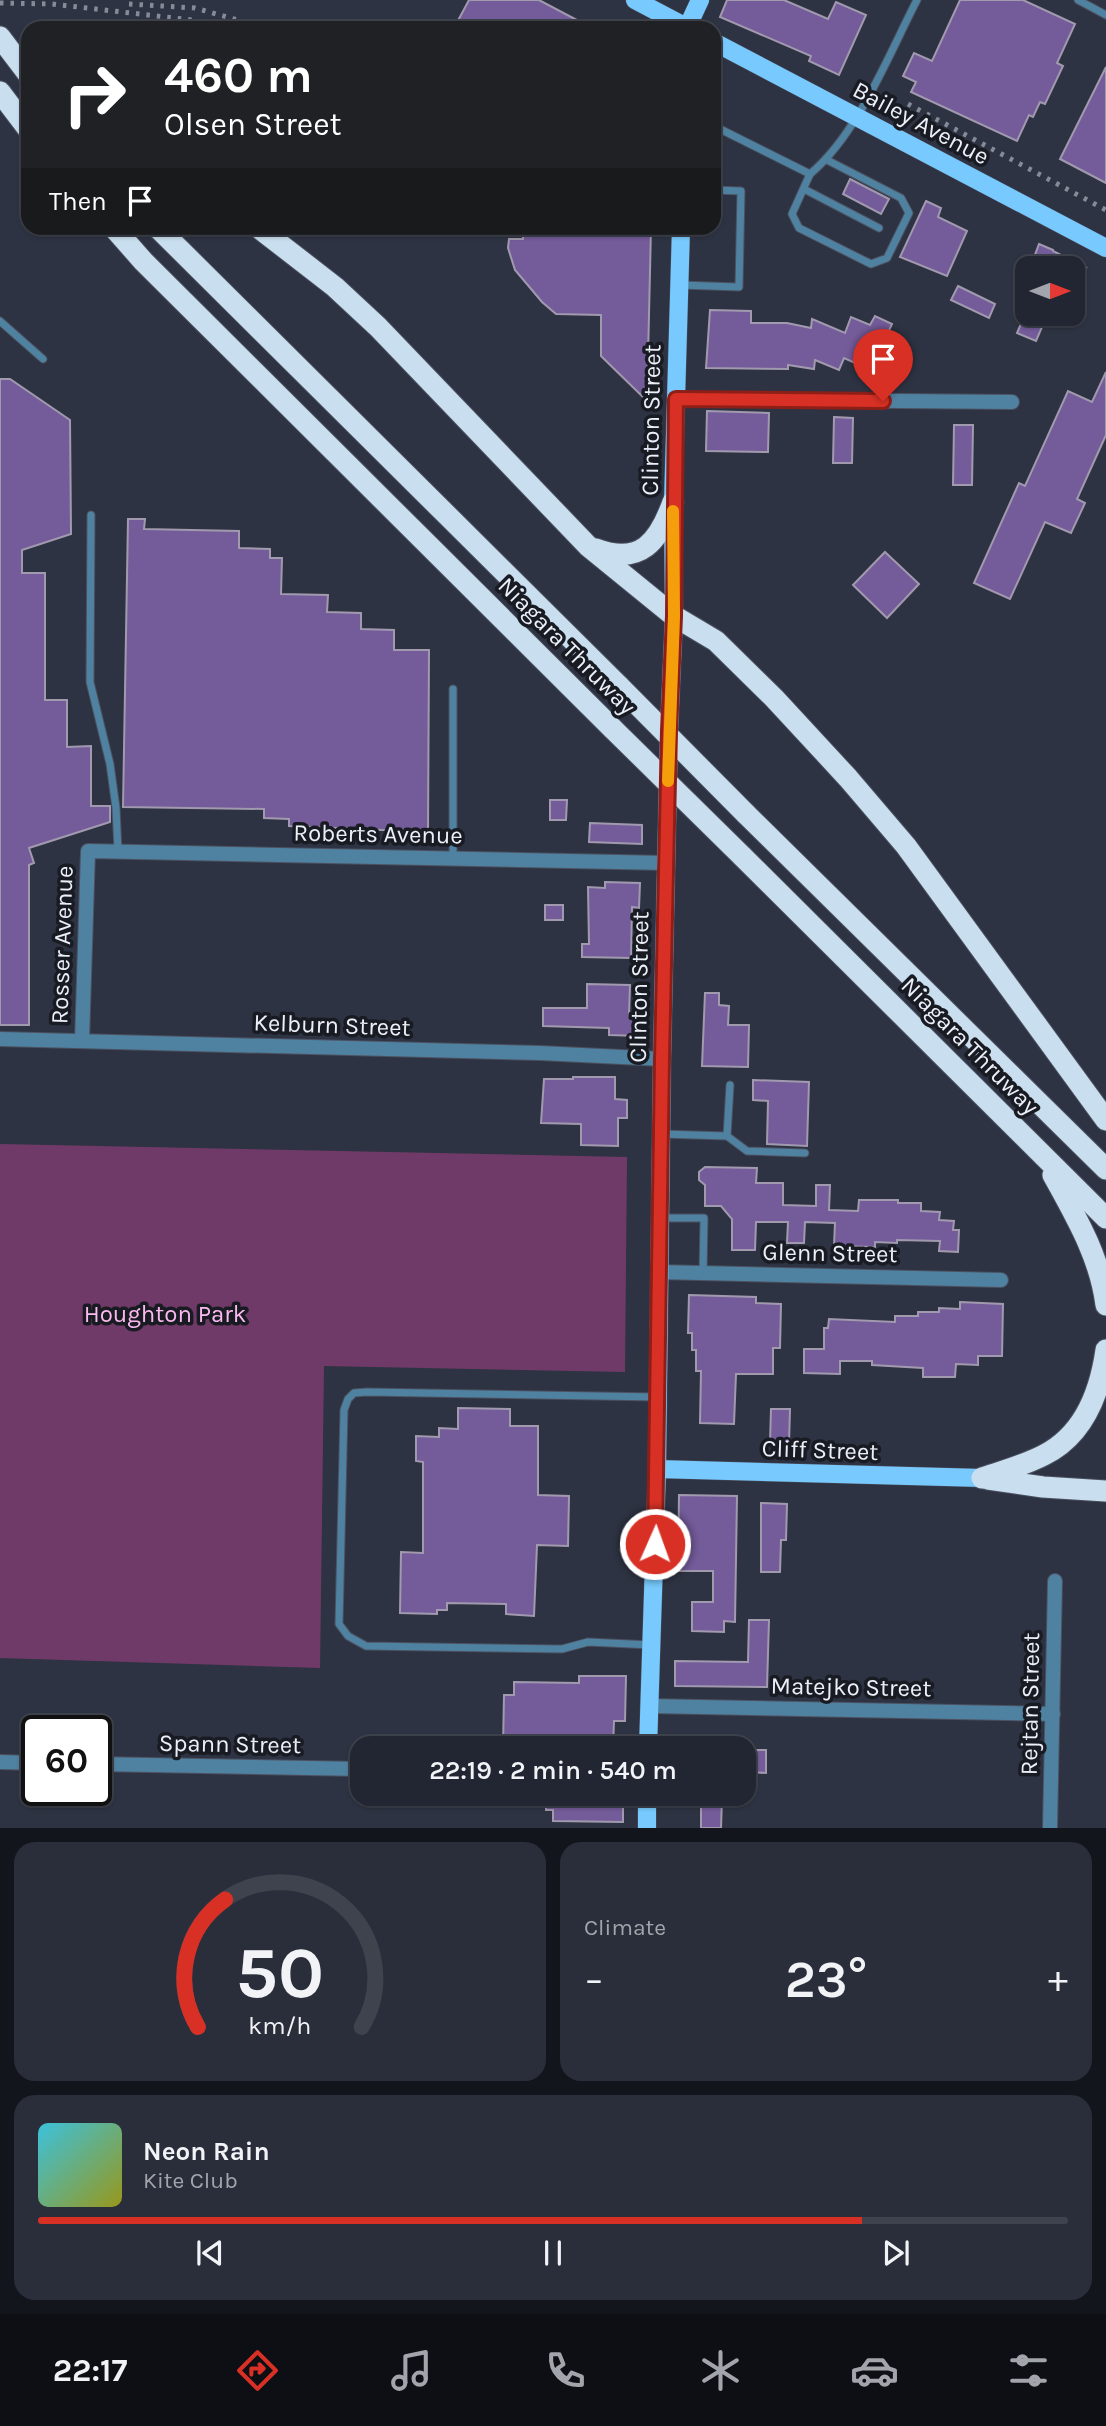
<!DOCTYPE html>
<html lang="en">
<head>
<meta charset="utf-8">
<style>
  body { margin:0; font-family:Karla,sans-serif; background:#2a2e3a; color:#f1f3f6; height:100vh; display:flex; flex-direction:column; font-size:26px; white-space:nowrap }
  * { box-sizing:border-box; margin:0 }
  p { font-size:23px; color:#a2a5ac }
  .icon { flex:none; width:38px; height:38px; fill:none; stroke:currentColor; stroke-width:2; stroke-linecap:round; stroke-linejoin:round }
  .map { position:relative; height:1828px; overflow:hidden }
  .panel { display:flex; flex-direction:column; gap:14px; padding:14px; background:#13151c; flex:1 }
  .panel>* { flex:none }
  .banner { position:absolute; left:21px; top:21px; width:700px; height:214px; border-radius:21px; box-shadow:0 2px 5px #0004,0 0 0 2px #3f434d; background:#202124; color:#fff; overflow:hidden }
  .needle { width:46px; rotate:90deg }
  .fabs { position:absolute; left:1015px; top:256px; display:grid; gap:14px }
  .fabs a { display:grid; place-items:center; width:70px; height:70px; border-radius:14px; background:#222632; box-shadow:0 2px 5px #0004,0 0 0 2px #3f434d; font-size:35px }
  .speed { position:absolute; left:21px; top:1715px; display:flex; gap:14px; font-size:35px; font-weight:700; text-align:center }
  .speed>* { display:grid; place-content:center; width:91px; height:91px; border-radius:50%; background:#222632; box-shadow:0 2px 5px #0004,0 0 0 2px #3f434d; line-height:1 }
  .speed .limit { border:4px solid #111; border-radius:10px; background:#fff; color:#111 }
  .pin { position:absolute; display:grid; place-items:center; width:60px; height:60px; color:#fff; margin:-72px -30px; border-radius:50% 50% 50% 0; rotate:-45deg; box-shadow:0 0 7px #0007 }
  .pin .icon { rotate:45deg }
  .me { position:absolute; width:77px; margin:-38px; rotate:2deg; stroke-linejoin:round; filter:drop-shadow(0 0 5px #0008) }
  .turn { display:flex; align-items:center; gap:24px; height:147px; padding:0 28px; font-size:32px }
  .turn .icon { width:91px; height:91px; stroke-width:2.5 }
  .turn b { display:block; font-size:49px; line-height:60px }
  .then { display:flex; align-items:center; height:66px; padding:0 28px; background:#0003; gap:14px; font-size:26px }
  .big { font-size:52px; font-weight:600; line-height:1.1 }
  .panel .card { flex:1; display:flex; flex-direction:column; justify-content:center; gap:10px; min-width:0; padding:0 24px; border-radius:21px; background:#2a2e3a }
  .panel .dial { align-items:center; gap:0 }
  .dial svg { height:182px; overflow:visible; fill:none; stroke:#3f434d; stroke-width:7; stroke-linecap:round; text-anchor:middle }
  .dial text { fill:#f1f3f6; stroke:none }
  .song { display:flex; align-items:center; gap:21px }
  .cover { width:84px; height:84px; border-radius:10px; background:linear-gradient(135deg,hsl(190 70% 55%),hsl(60 70% 35%)) }
  .played { height:7px; border-radius:4px; background:linear-gradient(90deg,#d93025 80%,#3f434d 80%) }
  .keys { display:flex; justify-content:space-around; direction:ltr }
  .heat { display:flex; justify-content:space-between; align-items:center; font-size:38px; direction:ltr }
  .panel .tiles { flex:1; display:grid; gap:14px; grid-template-columns:1fr 1fr }
  .card:last-child { grid-column:span 2 }
  .trip { position:absolute; left:350px; top:1736px; width:406px; height:70px; border-radius:21px; background:#222632; box-shadow:0 2px 5px #0004,0 0 0 2px #3f434d; font-weight:600; line-height:70px; text-align:center }
  .menu { display:flex; height:112px; justify-content:space-around; align-items:center; background:#0e0f14; color:#a2a5ac }
  .menu .icon { width:49px; height:49px }
  .menu .current { color:#d93025 }
  .menu b { font-size:32px; color:#f1f3f6 }
  .map>svg:first-child { display:block }
  .green { fill:#703a68 }
  .building { fill:#745b9a; stroke:#a19aae; stroke-width:2 }
  .lines { fill:none; stroke-linecap:round; stroke-linejoin:round }
  .lane-casing { stroke:#4c5160; stroke-width:9 }
  .street-casing { stroke:#4c5160; stroke-width:16 }
  .primary-casing { stroke:#4c5160; stroke-width:19 }
  .highway-casing { stroke:#4c5160; stroke-width:23 }
  .lane { stroke:#4f81a0; stroke-width:7 }
  .street { stroke:#4f81a0; stroke-width:14 }
  .primary { stroke:#78cafe; stroke-width:18 }
  .highway { stroke:#c9dfef; stroke-width:21 }
  .rail { stroke:#868b98; stroke-width:5; stroke-dasharray:3.5 7; stroke-linecap:butt }
  .highway-bridge-casing { stroke:#4c5160; stroke-width:23; stroke-linecap:butt }
  .highway-bridge { stroke:#c9dfef; stroke-width:21 }
  .route-casing { stroke:#8d1f18; stroke-width:18 }
  .route { stroke:#d93025; stroke-width:12 }
  .slow { stroke:#f59e0b; stroke-width:12 }
  .labels { text-anchor:middle; stroke-width:7; stroke-linejoin:round; paint-order:stroke }
  .street-label { font-size:24px; fill:#ebeff9; stroke:#191b23 }
  .park-label { font-size:24px; fill:#fbb9ef; stroke:#191b23 }
</style>
</head>
<body>
<div class="map">
<svg width="1106" height="1828" viewBox="0 0 1106 1828">
  <rect width="100%" height="100%" fill="#2e3343"/>
  <path class="green" d="M0,1144l627,13 -2,215 -301,-6 -4,302 -320,-10z"/>
  <g class="building">
    <path d="M469,0h70l53,28h-138z"/>
    <path d="M727,0h57l44,19 8,-17 30,13 -27,60 -30,-14 2,-5 -91,-39z"/>
    <path d="M960,0h63l52,24 -18,39 6,3 -18,38 -5,-2 -7,15 -4,-2 -12,26 -106,-49 5,-10 -13,-6 11,-23 18,8z"/>
    <path d="M1106,67v116l-46,-24z"/>
    <path d="M850,179l39,20 -8,15 -38,-20z"/>
    <path d="M926,201l15,7 -3,9 29,14 -20,45 -47,-19z"/>
    <path d="M523,228h128l-4,173 -46,-45v-41l-45,-1 -14,-12 -27,-32 -7,-22 1,-9h14z"/>
    <path d="M1039,244l14,6v1l34,17h-57z"/>
    <path d="M958,286l37,18 -6,14 -38,-18z"/>
    <path d="M710,310l41,1v12h36l24,5 1,-9 33,14 6,-16 19,8 5,-9 17,8 -21,46 -27,-12 -5,12 -24,-10 -1,9 -26,-4v4l-82,-1z"/>
    <path d="M1023,319l19,8 -6,14 -19,-8z"/>
    <path d="M1106,372v63l-29,64 8,4 -14,30 -26,-11 -35,77 -36,-16 45,-100 6,3 43,-95 24,11z"/>
    <path d="M0,379h10l60,41 1,114 -49,16v23h23v127h22v47l24,-1v60h19v16l-81,26 5,15 -5,2v160h-29z"/>
    <path d="M707,411l62,2 -1,39 -62,-1z"/>
    <path d="M834,417l19,1 -1,45h-19z"/>
    <path d="M954,425h19l-1,60h-19z"/>
    <path d="M128,519h17l-1,10 95,2v17l31,1v9h12l-1,36 47,1 -1,17 34,1v16l33,1v20h35l-1,182 -139,-6v-7l-25,-1v-9l-141,-2z"/>
    <path d="M885,552l34,32 -32,34 -34,-33z"/>
    <path d="M550,800h17l-1,20h-16z"/>
    <path d="M590,823l52,2v19l-53,-2z"/>
    <path d="M605,882l35,1 -1,25 -7,-1 -1,51 -49,-1v-13h7l-1,-57 17,1z"/>
    <rect x="545" y="905" width="18" height="15"/>
    <path d="M587,984l43,1 -1,31 10,1v19l-30,-1v-7l-66,-2v-18h44z"/>
    <path d="M705,993h14v12l10,1 -1,19h21l-1,42 -46,-1z"/>
    <path d="M573,1077h42v22l12,1v18h-9v28l-37,-1v-21l-40,-1 3,-44h29z"/>
    <path d="M753,1080l56,2 -2,64 -40,-2 1,-43 -15,-1z"/>
    <path d="M705,1167l52,1 -1,15h27v22l33,1v-21h14l-1,25 29,1 1,-11h39v3h23v8l19,1 -1,8 15,1 -1,9h6l-1,22 -19,-1 1,-10 -43,-1v3l-22,-1v5l-41,-1 1,-23 -30,-1 -1,21h-17l1,-21h-32l-1,28h-23v-31l-11,-13h-16v-21l-6,-5v-8z"/>
    <path d="M689,1295l67,2v6l25,1 -1,44h-7v26h-37l-2,50 -34,-1 1,-52h-5v-21h-4v-17h-4z"/>
    <path d="M960,1302l43,2 -1,52h-24v9l-22,-1 -1,13h-32v-9l-51,-3v-4h-32v13l-36,-1v-24h20v-21h4l1,-9 66,3v-6h23v-4h21v-4l21,1z"/>
    <path d="M458,1408l52,1v17h28v69l31,1 -1,50 -31,-1 -3,71 -28,-2v-10l-59,-1v7h-10v4l-37,-1 1,-61 22,1v-91l-7,-1v-25l23,1v-9l19,1z"/>
    <path d="M771,1409h19l-1,35 -19,-1z"/>
    <path d="M679,1495l58,1 -2,126 -11,-1v11l-32,-1v-29h21v-31h-35z"/>
    <path d="M761,1503l26,1 -1,36h-5l-1,32h-19z"/>
    <path d="M749,1620h20l-2,67 -92,-1v-25l73,1z"/>
    <path d="M579,1676h47l-1,45h-11l-1,27h-110l1,-53h10v-13l65,1z"/>
    <path d="M751,1750h15v23l-16,-1z"/>
    <path d="M546,1794h77v28l-70,-1v-11h-7z"/>
    <path d="M701,1798h21l-1,30h-20z"/>
  </g>
  <g class="lines">
    <g class="lane-casing">
      <g id="lane">
        <path d="M1078,0l28,15"/>
        <path d="M714,126l96,48c48,-40 78,-118 107,-174"/>
        <path d="M810,174l-18,40 7,14 72,36 16,-6 22,-45 -8,-15 -74,-38"/>
        <path d="M804,189l75,39"/>
        <path d="M680,285l59,2 2,-96 -27,-1"/>
        <path d="M0,321l43,38"/>
        <path d="M91,515l-1,167 20,82 6,44 2,43"/>
        <path d="M453,689v169"/>
        <path d="M661,1134l66,2 3,-51"/>
        <path d="M727,1136l20,15 58,2"/>
        <path d="M662,1218h42l-1,55"/>
        <path d="M651,1645l-63,-3 -26,7 -196,-3 -18,-10 -9,-12 5,-214 4,-11 6,-6 13,-1 290,5"/>
      </g>
    </g>
    <g class="street-casing">
      <g id="street">
        <path d="M676,399l336,3"/>
        <path d="M0,1039l540,14 122,6"/>
        <path d="M82,1041l6,-190 578,12"/>
        <path d="M658,1272l343,8"/>
        <path d="M649,1706l404,8"/>
        <path d="M0,1762l37,1"/>
        <path d="M96,1764l266,5"/>
        <path d="M1050,1828l5,-247"/>
      </g>
    </g>
    <g class="primary-casing">
      <g id="primary">
        <path d="M635,0l53,28"/>
        <path d="M687,28l13,-28"/>
        <path d="M714,42l392,206"/>
        <path d="M657,1469l325,9"/>
        <path d="M648,1748l9,-279 5,-410 7,-328 5,-115 -1,-114 8,-274"/>
        <path d="M647,1828v-34"/>
      </g>
    </g>
    <g class="highway-casing">
      <g id="highway">
        <path d="M0,37l28,37"/>
        <path d="M0,92l28,37"/>
        <path d="M114,228l29,33 470,468"/>
        <path d="M158,228l461,458"/>
        <path d="M259,228l76,59 43,40 210,219 86,70 42,25 58,57 74,80 58,68 200,274"/>
        <path d="M596,549c45,17 63,-8 77,-47"/>
        <path d="M746,814l360,355"/>
        <path d="M742,856l364,362"/>
        <path d="M1053,1175c23,42 47,82 53,130"/>
        <path d="M982,1478c21,-7 43,-13 62,-23 40,-20 56,-63 62,-105"/>
        <path d="M988,1479l55,8 63,4"/>
      </g>
    </g>
    <use href="#lane" class="lane"/>
    <use href="#street" class="street"/>
    <use href="#primary" class="primary"/>
    <use href="#highway" class="highway"/>
    <g class="rail">
      <path d="M0,3l52,1 140,16 22,8"/>
      <path d="M129,4l66,4 71,20"/>
      <path d="M908,104l198,106"/>
    </g>
    <g class="highway-bridge-casing">
      <g id="highway-bridge">
        <path d="M619,686l127,128"/>
        <path d="M613,729l129,127"/>
      </g>
    </g>
    <use href="#highway-bridge" class="highway-bridge"/>
  </g>
  <g class="lines">
    <g class="route-casing">
      <path id="route" d="M655,1544l7,-485 7,-328 5,-115 2,-217 207,2"/>
    </g>
    <use href="#route" class="route"/>
    <path class="slow" d="M668,781l6,-165 -1,-105"/>
  </g>
  <g class="labels">
    <g class="street-label">
      <text transform="translate(921 123) rotate(28)" y="8">Bailey Avenue</text>
      <text transform="translate(651 420) rotate(-89)" y="8">Clinton Street</text>
      <text transform="translate(567 646) rotate(45)" y="8">Niagara Thruway</text>
      <text transform="translate(378 834) rotate(1)" y="8">Roberts Avenue</text>
      <text transform="translate(62 945) rotate(-88)" y="8">Rosser Avenue</text>
      <text transform="translate(639 987) rotate(-89)" y="8">Clinton Street</text>
      <text transform="translate(332 1025) rotate(2)" y="8">Kelburn Street</text>
      <text transform="translate(970 1046) rotate(45)" y="8">Niagara Thruway</text>
      <text transform="translate(830 1253) rotate(1)" y="8">Glenn Street</text>
      <text transform="translate(820 1450) rotate(2)" y="8">Cliff Street</text>
      <text transform="translate(851 1687) rotate(1)" y="8">Matejko Street</text>
      <text transform="translate(1030 1704) rotate(-89)" y="8">Rejtan Street</text>
      <text transform="translate(230 1744) rotate(1)" y="8">Spann Street</text>
    </g>
    <g class="park-label">
      <text x="165" y="1322">Houghton Park</text>
    </g>
  </g>
</svg>
<div class="fabs">
<a><svg class="needle" viewBox="-14 -14 28 28"><path d="M0-13l5 13h-10z" fill="#e53935"/><path d="M0 13l5-13h-10z" fill="#a2a5ac"/></svg></a>
</div>
<div class="speed"><div class="limit">60</div></div>
<div class="pin" style="left:883px;top:401px;background:#d93025"><svg class="icon" aria-label="arrive" viewBox="0 0 24 24"><path d="M6 21V4h12l-3 4 3 4H6"/></svg></div>
<svg class="me" style="left:655px;top:1544px" viewBox="-20 -20 40 40"><circle r="17" fill="#d93025" stroke="#fff" stroke-width="3"/><path d="M0-11L8 9 0 5-8 9z" fill="#fff"/></svg>
<div class="trip">22:19 · 2 min · 540 m</div>
<div class="banner">
<div class="turn"><svg class="icon" aria-label="right" viewBox="0 0 24 24"><path d="M7 20v-9h11M14 6l5 5-5 5"/></svg><div><b>460 m</b>Olsen Street</div></div>
<div class="then">Then<svg class="icon" aria-label="arrive" viewBox="0 0 24 24"><path d="M6 21V4h12l-3 4 3 4H6"/></svg></div>
</div>
</div>
<section class="panel">
<div class="tiles">
<div class="card dial"><svg viewBox="0 0 100 80">
<path d="M14 69A42 42 0 1 1 86 69"/>
<path d="M14 69A42 42 0 0 1 26 13" stroke="#d93025"/>
<text x="50" y="56" font-size="32" font-weight="700">50</text>
<text x="50" y="72" font-size="11">km/h</text>
</svg></div>
<div class="card"><p>Climate</p>
<div class="heat"><a>−</a><b class="big">23°</b><a>+</a></div>
</div>
<div class="card">
<div class="song"><i class="cover"></i><div><b>Neon Rain</b><p>Kite Club</p></div></div>
<div class="played"></div>
<div class="keys"><svg class="icon" aria-label="previous" viewBox="0 0 24 24"><path d="M18 5L8 12l10 7zM5 5v14"/></svg><svg class="icon" aria-label="pause" viewBox="0 0 24 24"><path d="M8 5v14M16 5v14"/></svg><svg class="icon" aria-label="next" viewBox="0 0 24 24"><path d="M6 5l10 7-10 7zM19 5v14"/></svg></div>
</div>
</div>
</section>
<nav class="menu">
<b>22:17</b>
<svg class="icon current" aria-label="directions" viewBox="0 0 24 24"><path d="M12 3l9 9-9 9-9-9zM9 14v-3h6M13 9l2 2-2 2"/></svg>
<svg class="icon" aria-label="music" viewBox="0 0 24 24"><path d="M9 18V5l10-2v13"/><circle cx="6" cy="18" r="3"/><circle cx="16" cy="16" r="3"/></svg>
<svg class="icon" aria-label="phone" viewBox="0 0 24 24"><path d="M5 4h4l2 5-3 2q2 4 5 5l2-3 5 2v4C11 20 4 13 5 4z"/></svg>
<svg class="icon" aria-label="climate" viewBox="0 0 24 24"><path d="M12 3v18M4 7l16 10M4 17L20 7"/></svg>
<svg class="icon" aria-label="car" viewBox="0 0 24 24"><path d="M5 17H2v-5l4-1 3-4h7l3 4 3 1v5h-3M9 17h6M6 11h13"/><circle cx="7" cy="17" r="2"/><circle cx="17" cy="17" r="2"/></svg>
<svg class="icon" aria-label="filters" viewBox="0 0 24 24"><path d="M4 7h16M4 17h16"/><circle cx="9" cy="7" r="2"/><circle cx="15" cy="17" r="2"/></svg>
</nav>
</body>
</html>
